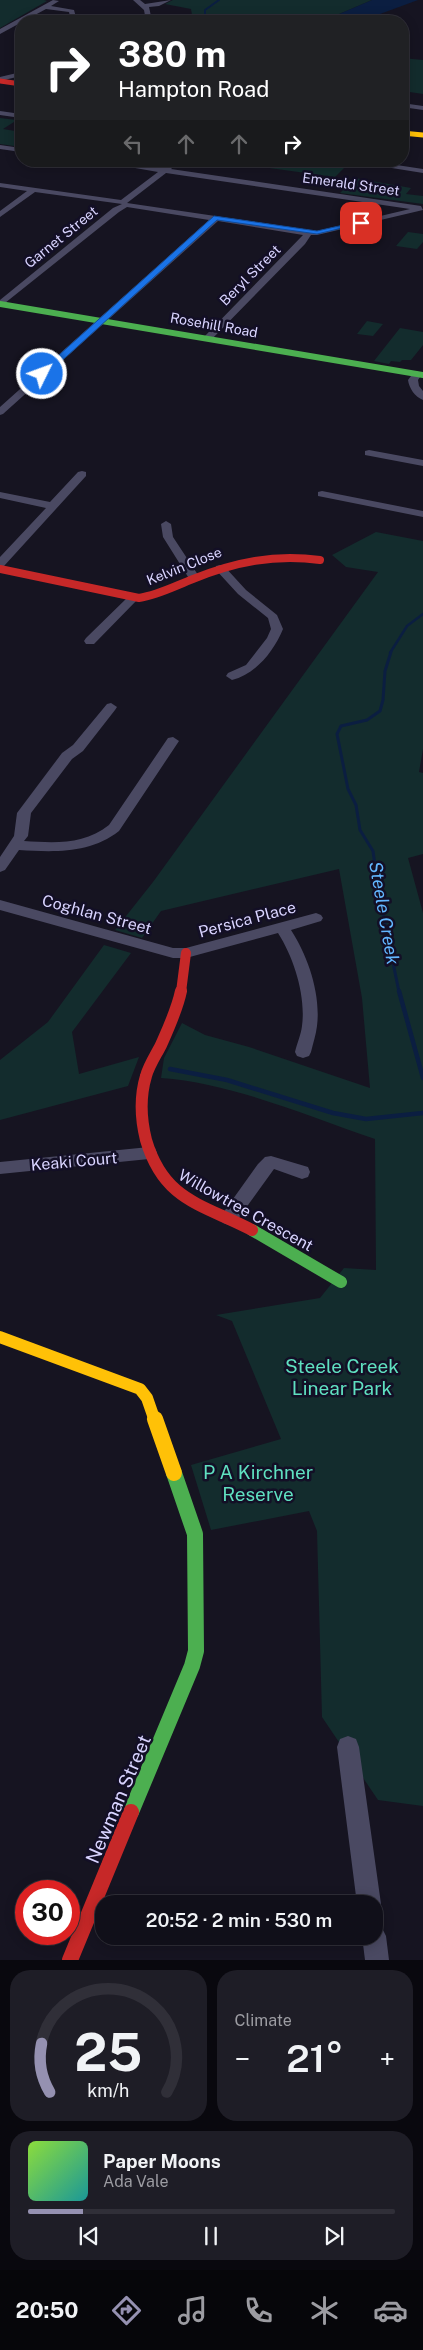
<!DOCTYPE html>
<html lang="en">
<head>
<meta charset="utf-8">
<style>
  body { margin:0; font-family:"Public Sans",sans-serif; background:#1e1d26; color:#f1f3f6; height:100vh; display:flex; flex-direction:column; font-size:19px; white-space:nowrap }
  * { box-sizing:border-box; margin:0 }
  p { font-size:16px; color:#9c9ca2 }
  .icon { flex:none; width:28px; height:28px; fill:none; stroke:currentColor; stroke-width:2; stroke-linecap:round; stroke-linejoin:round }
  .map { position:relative; height:1960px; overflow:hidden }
  .details { display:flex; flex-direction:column; gap:10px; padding:10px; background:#09080e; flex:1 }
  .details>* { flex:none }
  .hud { position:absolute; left:15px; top:15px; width:394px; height:152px; border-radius:20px; box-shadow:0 2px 12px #0003,0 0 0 1px #302f38; background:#202124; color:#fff; overflow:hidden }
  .speed { position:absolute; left:15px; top:1880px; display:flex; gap:10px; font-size:25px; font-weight:700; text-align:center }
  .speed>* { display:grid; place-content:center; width:65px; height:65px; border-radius:50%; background:#100f19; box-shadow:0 2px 12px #0003,0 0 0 1px #302f38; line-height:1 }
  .speed .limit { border:8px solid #d22; background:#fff; color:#111 }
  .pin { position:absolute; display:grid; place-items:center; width:42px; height:42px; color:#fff; margin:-21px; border-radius:10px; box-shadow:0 2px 8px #0006 }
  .me { position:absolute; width:55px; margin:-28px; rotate:48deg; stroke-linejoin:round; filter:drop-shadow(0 0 4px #0008) }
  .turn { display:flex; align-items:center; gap:18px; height:105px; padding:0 20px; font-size:22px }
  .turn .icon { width:65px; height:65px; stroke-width:2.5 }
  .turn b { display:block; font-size:35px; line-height:42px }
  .lanes { display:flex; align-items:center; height:48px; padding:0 20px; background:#0003; justify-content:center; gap:25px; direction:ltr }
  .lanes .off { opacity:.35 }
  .big { font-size:38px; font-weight:600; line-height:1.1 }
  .details .tile { flex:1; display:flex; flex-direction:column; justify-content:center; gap:8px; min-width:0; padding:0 18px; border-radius:20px; background:#1e1d26 }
  .details .dial { align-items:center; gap:0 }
  .dial svg { height:130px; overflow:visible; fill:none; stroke:#302f38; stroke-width:7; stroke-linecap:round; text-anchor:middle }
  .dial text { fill:#f1f3f6; stroke:none }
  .song { display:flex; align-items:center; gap:15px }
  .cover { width:60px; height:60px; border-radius:8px; background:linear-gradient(135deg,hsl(90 70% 55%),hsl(180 70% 35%)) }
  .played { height:5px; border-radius:2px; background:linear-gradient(90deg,#9591b1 15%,#302f38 15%) }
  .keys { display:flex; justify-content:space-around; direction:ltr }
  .heat { display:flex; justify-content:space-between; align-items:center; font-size:28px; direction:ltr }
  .details .tiles { flex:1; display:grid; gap:10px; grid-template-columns:1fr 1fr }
  .tile:last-child { grid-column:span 2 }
  .trip { position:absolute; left:95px; top:1895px; width:288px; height:50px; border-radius:20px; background:#100f19; box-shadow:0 2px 12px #0003,0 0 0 1px #302f38; font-weight:600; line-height:50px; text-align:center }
  .tabs { display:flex; height:80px; justify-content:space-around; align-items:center; background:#06060a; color:#9c9ca2 }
  .tabs .icon { width:35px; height:35px }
  .tabs .active { color:#9591b1 }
  .tabs b { font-size:22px; color:#f1f3f6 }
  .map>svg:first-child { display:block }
  .green { fill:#132c2d }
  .water { fill:#0b1e41 }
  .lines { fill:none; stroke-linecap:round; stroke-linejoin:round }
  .stream-far3 { stroke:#0b1e41; stroke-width:2 }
  .stream-far2 { stroke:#0b1e41; stroke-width:2.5 }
  .stream-far1 { stroke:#0b1e41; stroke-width:3 }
  .stream { stroke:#0b1e41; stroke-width:4.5 }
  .street { fill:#4a4962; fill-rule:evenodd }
  .fast-far2 { stroke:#4caf50; stroke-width:6 }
  .fast-far1 { stroke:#4caf50; stroke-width:12 }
  .fast { stroke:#4caf50; stroke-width:16 }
  .slow-far2 { stroke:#ffc107; stroke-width:5 }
  .slow-far1 { stroke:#ffc107; stroke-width:12 }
  .slow { stroke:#ffc107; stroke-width:16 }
  .jam-far4 { stroke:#c62828; stroke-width:5 }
  .jam-far3 { stroke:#c62828; stroke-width:8 }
  .jam-far2 { stroke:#c62828; stroke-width:10 }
  .jam-far1 { stroke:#c62828; stroke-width:12 }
  .jam { stroke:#c62828; stroke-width:16 }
  .route { fill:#1a73e8; stroke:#114b97 }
  .labels { text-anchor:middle; stroke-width:5; stroke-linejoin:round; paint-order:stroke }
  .far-street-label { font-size:14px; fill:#d9d4ff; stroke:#130f26 }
  .street-label { font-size:16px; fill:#d9d4ff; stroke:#130f26 }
  .water-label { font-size:18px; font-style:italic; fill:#62b6ff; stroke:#130f26 }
  .near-park-label { font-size:19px; fill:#5fe0c0; stroke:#130f26 }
  .near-street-label { font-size:19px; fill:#d9d4ff; stroke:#130f26 }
</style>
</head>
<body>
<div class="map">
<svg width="423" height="1960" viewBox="0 0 423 1960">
  <rect width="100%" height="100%" fill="#161421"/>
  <g class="green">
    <path d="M0,0h44l3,1 -47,27z"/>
    <path d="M173,0h199l-49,21h-130l-2,-12 -26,-5z"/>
    <path d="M402,58l21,2v34l-20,-3v-3l6,-8 -6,-2z"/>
    <path d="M0,118l17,2 -14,9 18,3v15l-21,-3z"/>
    <path d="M268,161h66l15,2 -14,14 -73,-10z"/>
    <path d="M355,178l56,10 -5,6 17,2v8l-83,-11z"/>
    <path d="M408,232l15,2v8l-6,7 -21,-3z"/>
    <path d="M367,321l16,3 -10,12 -16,-2z"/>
    <path d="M400,328l23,4v13l-12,15h-9l-2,2 -9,-1 -2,3 -15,-3z"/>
    <path d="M376,532l47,9v208l-4,23 4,1v81l-15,4 15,55v893l-45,-6 -56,-83 -5,-186 -8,-20 -98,19 -20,-65 90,-26 -49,-118 -16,-6 104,-17 24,-30 32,2 -1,-131c-68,-23 -143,-56 -214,-61l3,-20 18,-35 23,12 44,12 121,41 -8,-90 -23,-129 -178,42 -19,27 -27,-8 38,-48 225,-310 -32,-5 -14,-12z"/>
    <path d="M104,945l27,8 -59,79 7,42 60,-17 -11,29 -128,34v-60l48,-38z"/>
  </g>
  <path class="water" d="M372,0h46l-57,21h-38z"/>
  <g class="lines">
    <path class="stream-far3" d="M205,21v-11l14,-10"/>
    <path class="stream-far2" d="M390,653l17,-27 16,-12"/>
    <path class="stream-far1" d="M391,652l-6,19 -2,29 -3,11 -13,9 -26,6 -4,8 11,55 8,16 4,25 13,21 6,43 20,98"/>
    <g class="stream">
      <path d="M399,991l24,87"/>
      <path d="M170,1069l57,11 106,33 33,6 57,-6"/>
    </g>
    <g class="street">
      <path d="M53,0l6,1 -8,5 23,4 3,11h-6l-2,-9 -23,-3 -46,25v-5z"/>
      <path d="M133,0h7l5,4 26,-4 -12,6 -10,1 3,14h-6l-2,-11z"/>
      <path d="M21,72v4l-21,5v-4z"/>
      <path d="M402,77l3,4 -3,2z"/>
      <path d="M402,103l21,3v4l-21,-3z"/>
      <path d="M0,111l21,3v4l-21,-3z"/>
      <path d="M0,145l21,3v4l-21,-3z"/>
      <path d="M95,161h21l47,7 8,-7h9l-9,8 250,37 2,4 -106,25h-6l-6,9 -95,97h-6v-4l99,-102 -85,-14 -215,193 -3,1v-8l209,-187 -82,-13 -8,5 -119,95v-7l113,-92 9,-4 -87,-12 -35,25v-6l27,-20 -27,-4v-4l121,17 37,-28zM166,173l244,36 -93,22 -190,-28z"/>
      <path d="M348,161h22l53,8v4z"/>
      <path d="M417,371l5,3 -4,6 1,6 4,5v9c-8,-3 -14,-12 -15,-20l6,-8z"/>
      <path d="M369,450l54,10v6l-58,-11v-4z"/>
      <path d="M82,471l4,1v4l-82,90 -4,1v-10l46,-49 -46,-10v-6l50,10 28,-30z"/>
      <path d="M322,491l101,20v6l-105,-21v-4z"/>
      <path d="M166,521l5,3 2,13 27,41 -2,2h-8l-27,-43 -2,-13z"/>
      <path d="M220,565l4,1 22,24 31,25 6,14c-9,22 -27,45 -51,51l-6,-4 2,-3 18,-8 21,-27 4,-9 -3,-11 -30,-24 -22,-24v-4z"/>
      <path d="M133,595l4,1 2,2 -2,2 -43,44h-8l-2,-3 2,-3 43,-42z"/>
      <path d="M111,703l6,4 -2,3 -32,41 -11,8 -41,54 -3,23 -4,5c31,2 60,4 85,-16l59,-87 5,-1 6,4 -60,90c-29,23 -65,21 -100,19l-14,20 -5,2v-15l14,-21 3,-23 45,-60 11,-8 34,-41z"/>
      <path d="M0,900l173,48h13l130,-35 5,2 2,3 -2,3 -30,9c17,26 30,64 26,96 -1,9 -4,17 -6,26l-2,4 -6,2 -6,-2 -2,-4c2,-9 6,-17 7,-26 4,-30 -8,-68 -24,-93l-92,25h-13l-173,-48z"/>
      <path d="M149,1147l6,1 2,5 -2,5 -6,1 -149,15v-12z"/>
      <path d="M271,1156l37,11 2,5 -2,5 -6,2 -28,-10 -39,54 -6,2 -6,-2 -3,-5 3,-5 35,-49 7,-7z"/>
      <path d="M348,1736l8,3 3,8 22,157 -4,8 -3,2v-10h-17l-20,-157 3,-8z"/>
      <path d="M374,1924l8,4 4,8 3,24h-24l-3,-24h12z"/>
    </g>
    <path class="fast-far2" d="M0,304l423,71"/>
    <path class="fast-far1" d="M252,1230l89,52"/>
    <path class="fast" d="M131,1812l61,-146 4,-15 -1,-117 -21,-61"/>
    <path class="slow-far2" d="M402,133l21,2"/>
    <path class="slow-far1" d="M0,1337l140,52 7,9 8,23"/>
    <path class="slow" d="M155,1419l19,54"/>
    <path class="jam-far4" d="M0,81l21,3"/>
    <path class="jam-far3" d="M0,569l139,29c19,-3 36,-12 54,-19 42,-17 81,-25 127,-19"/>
    <path class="jam-far2" d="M181,992l5,-39"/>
    <path class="jam-far1" d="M181,991c-4,19 -12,36 -20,54 -5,10 -12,20 -15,31 -6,20 -5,44 0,64 18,61 56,64 106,90"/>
    <path class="jam" d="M70,1960l61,-148"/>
  </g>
  <path class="route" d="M214,216l103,15 44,-10 3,2 -47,11 -100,-14 -172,156h-5v-4z"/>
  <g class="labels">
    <g class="far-street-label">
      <text transform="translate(351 184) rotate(8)" y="5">Emerald Street</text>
      <text transform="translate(61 237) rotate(-39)" y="5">Garnet Street</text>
      <text transform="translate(250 275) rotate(-45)" y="5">Beryl Street</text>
      <text transform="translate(214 325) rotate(10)" y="5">Rosehill Road</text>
      <text transform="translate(184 566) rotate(-22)" y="5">Kelvin Close</text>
    </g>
    <g class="street-label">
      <text transform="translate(97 914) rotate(15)" y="6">Coghlan Street</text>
      <text transform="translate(247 919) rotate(-15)" y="6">Persica Place</text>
      <text transform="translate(74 1161) rotate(-5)" y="6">Keaki Court</text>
      <text transform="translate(246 1210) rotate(29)" y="6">Willowtree Crescent</text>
    </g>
    <g class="water-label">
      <text transform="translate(384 913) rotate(80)" y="6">Steele Creek</text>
    </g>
    <g class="near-park-label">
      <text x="342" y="1373">Steele Creek<tspan x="342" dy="22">Linear Park</tspan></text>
      <text x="258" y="1479">P A Kirchner<tspan x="258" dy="22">Reserve</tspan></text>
    </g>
    <g class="near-street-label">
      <text transform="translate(118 1799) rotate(-67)" y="7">Newman Street</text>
    </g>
  </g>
</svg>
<div class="speed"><div class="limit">30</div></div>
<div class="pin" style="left:361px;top:223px;background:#d93025"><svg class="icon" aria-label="arrive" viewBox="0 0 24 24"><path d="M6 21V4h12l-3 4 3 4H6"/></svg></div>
<svg class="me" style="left:42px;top:374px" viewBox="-20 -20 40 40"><circle r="17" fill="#1a73e8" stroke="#fff" stroke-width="3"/><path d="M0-11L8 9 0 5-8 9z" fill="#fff"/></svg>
<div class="trip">20:52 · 2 min · 530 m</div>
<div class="hud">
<div class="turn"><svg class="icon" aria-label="right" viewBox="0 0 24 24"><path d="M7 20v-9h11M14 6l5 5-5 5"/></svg><div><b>380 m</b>Hampton Road</div></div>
<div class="lanes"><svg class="icon off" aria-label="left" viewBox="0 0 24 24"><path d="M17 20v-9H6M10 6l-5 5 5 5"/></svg><svg class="icon off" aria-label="ahead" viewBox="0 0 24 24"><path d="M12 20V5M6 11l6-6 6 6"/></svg><svg class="icon off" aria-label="ahead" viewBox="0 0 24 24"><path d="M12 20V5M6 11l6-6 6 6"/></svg><svg class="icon" aria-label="right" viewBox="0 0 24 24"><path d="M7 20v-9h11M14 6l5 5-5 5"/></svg></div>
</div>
</div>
<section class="details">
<div class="tiles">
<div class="tile dial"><svg viewBox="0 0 100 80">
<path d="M14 69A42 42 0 1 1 86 69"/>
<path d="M14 69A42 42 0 0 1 9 39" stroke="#9591b1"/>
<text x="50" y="56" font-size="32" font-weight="700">25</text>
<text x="50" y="72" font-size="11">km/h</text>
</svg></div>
<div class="tile"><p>Climate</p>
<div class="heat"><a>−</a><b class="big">21°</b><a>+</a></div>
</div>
<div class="tile">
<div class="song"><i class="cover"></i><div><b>Paper Moons</b><p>Ada Vale</p></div></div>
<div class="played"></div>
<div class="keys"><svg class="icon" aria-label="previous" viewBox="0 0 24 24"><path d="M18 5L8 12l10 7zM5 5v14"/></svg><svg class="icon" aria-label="pause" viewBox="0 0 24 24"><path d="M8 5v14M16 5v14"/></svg><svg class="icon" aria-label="next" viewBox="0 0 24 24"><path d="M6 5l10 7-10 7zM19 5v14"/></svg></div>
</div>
</div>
</section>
<nav class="tabs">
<b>20:50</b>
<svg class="icon active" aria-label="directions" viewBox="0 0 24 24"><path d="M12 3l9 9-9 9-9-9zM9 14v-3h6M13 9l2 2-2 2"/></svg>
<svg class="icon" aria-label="music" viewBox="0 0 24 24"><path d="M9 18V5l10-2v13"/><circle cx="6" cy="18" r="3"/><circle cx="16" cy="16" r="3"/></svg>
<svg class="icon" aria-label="phone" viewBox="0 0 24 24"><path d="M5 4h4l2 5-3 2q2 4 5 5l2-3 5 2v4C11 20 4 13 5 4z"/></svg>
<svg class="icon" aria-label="climate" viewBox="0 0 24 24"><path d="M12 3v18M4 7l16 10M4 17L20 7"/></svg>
<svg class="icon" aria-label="car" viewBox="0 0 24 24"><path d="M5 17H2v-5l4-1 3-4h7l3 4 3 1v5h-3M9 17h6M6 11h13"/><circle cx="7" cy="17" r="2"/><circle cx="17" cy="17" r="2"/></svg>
</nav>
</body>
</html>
